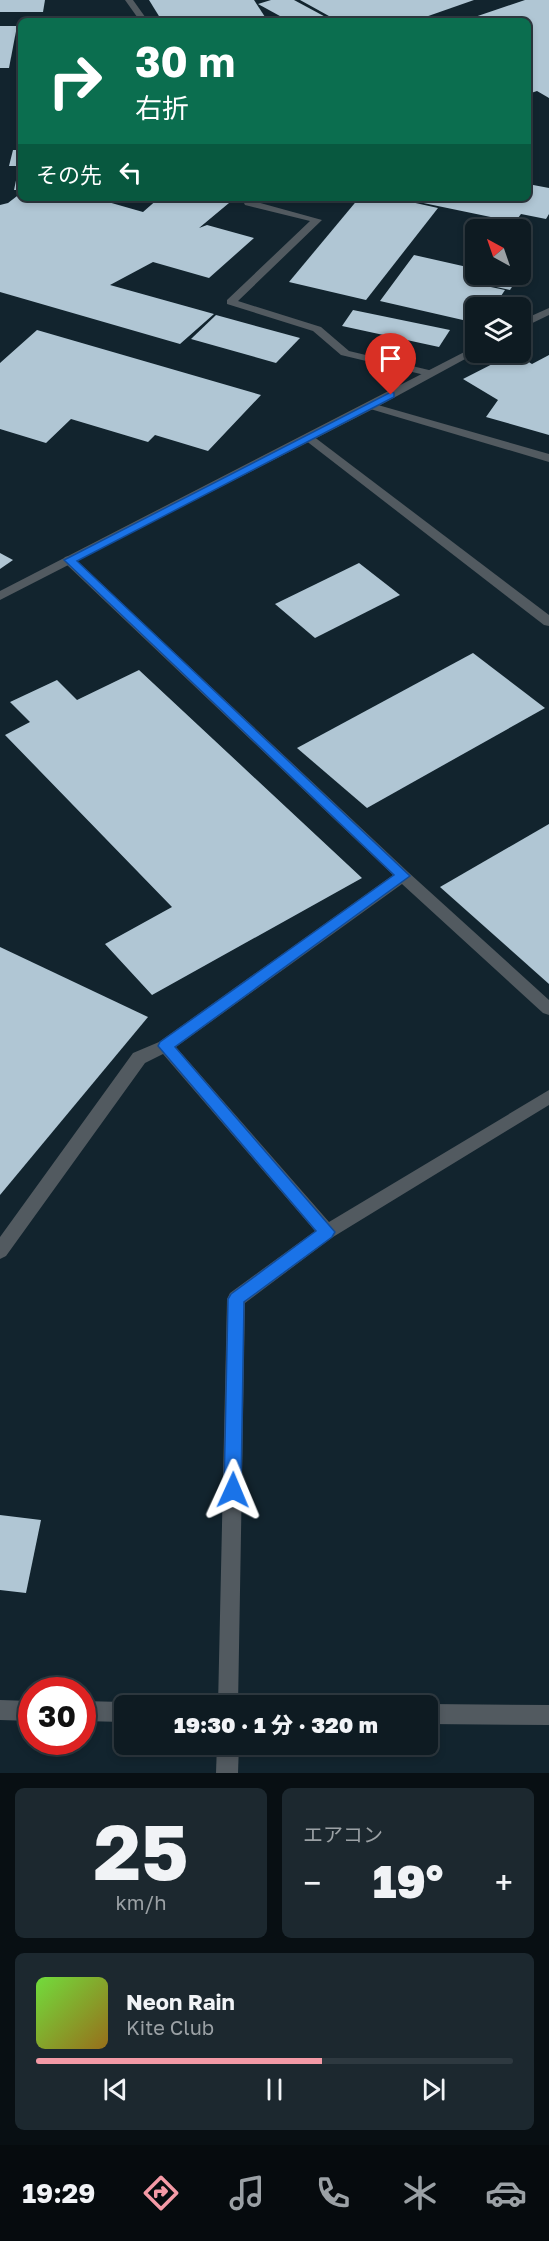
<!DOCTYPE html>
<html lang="ja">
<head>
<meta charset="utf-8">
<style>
  body { margin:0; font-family:"Golos Text","Noto Sans JP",sans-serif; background:#1c282f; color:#f1f3f6; height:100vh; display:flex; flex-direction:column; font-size:22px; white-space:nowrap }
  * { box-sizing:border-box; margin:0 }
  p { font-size:20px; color:#9ba1a5 }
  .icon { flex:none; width:33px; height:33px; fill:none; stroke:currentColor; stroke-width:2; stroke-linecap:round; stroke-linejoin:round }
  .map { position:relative; height:1773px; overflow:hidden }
  .drawer { display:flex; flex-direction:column; gap:15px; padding:15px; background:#080f13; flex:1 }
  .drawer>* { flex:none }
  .guide { position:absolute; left:18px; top:18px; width:513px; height:183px; border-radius:9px; box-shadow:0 3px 9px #0003,0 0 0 2px #2e3940; background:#0b6e4f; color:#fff; overflow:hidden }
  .needle { width:39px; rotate:320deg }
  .buttons { position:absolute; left:465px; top:219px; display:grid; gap:12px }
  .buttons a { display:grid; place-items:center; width:66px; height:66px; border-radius:9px; background:#0e1b22; box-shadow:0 3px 9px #0003,0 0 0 2px #2e3940; font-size:30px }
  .speed { position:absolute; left:18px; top:1677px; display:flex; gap:12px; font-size:30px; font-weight:700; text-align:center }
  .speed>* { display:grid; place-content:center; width:78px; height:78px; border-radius:50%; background:#0e1b22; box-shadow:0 3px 9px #0003,0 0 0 2px #2e3940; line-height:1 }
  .speed .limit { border:9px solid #d22; background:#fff; color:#111 }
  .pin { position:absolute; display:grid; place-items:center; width:51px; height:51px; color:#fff; margin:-62px -26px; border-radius:50% 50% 50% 0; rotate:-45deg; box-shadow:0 0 6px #0007 }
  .pin .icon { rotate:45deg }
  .me { position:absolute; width:66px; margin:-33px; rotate:1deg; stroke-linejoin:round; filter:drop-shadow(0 0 4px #0008) }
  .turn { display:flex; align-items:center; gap:21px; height:126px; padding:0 18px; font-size:27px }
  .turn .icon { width:78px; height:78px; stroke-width:2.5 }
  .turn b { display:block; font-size:42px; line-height:51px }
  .then { display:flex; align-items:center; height:57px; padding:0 18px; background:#0003; gap:12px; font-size:22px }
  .big { font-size:45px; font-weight:800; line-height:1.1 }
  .drawer .card { flex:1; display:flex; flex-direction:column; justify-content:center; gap:9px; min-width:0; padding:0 21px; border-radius:9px; background:#1c282f }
  .drawer .dial { align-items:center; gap:0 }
  .dial b { font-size:78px; line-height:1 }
  .song { display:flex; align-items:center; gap:18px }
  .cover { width:72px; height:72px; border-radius:9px; background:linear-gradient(135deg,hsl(100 70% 55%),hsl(40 70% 35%)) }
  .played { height:6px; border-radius:3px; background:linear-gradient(90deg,#f49aa6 60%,#2e3940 60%) }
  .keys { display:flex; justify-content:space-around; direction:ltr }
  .heat { display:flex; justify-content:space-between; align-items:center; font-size:33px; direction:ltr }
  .drawer .tiles { flex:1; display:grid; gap:15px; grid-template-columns:1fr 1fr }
  .card:last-child { grid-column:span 2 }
  .trip { position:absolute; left:114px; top:1695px; width:324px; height:60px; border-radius:9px; background:#0e1b22; box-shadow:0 3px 9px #0003,0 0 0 2px #2e3940; font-weight:800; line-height:60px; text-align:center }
  .dock { display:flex; height:96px; justify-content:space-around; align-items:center; background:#060b0e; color:#9ba1a5 }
  .dock .icon { width:42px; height:42px }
  .dock .active { color:#f49aa6 }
  .dock b { font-size:27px; color:#f1f3f6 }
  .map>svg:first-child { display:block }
  .building { fill:#b0c6d4 }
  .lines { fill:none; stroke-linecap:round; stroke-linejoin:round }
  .service { fill:#525a60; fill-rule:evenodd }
  .minor { fill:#525a60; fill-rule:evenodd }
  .tertiary { fill:#525a60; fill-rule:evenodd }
  .route { fill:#1a73e8; stroke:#114b97; stroke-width:1.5 }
</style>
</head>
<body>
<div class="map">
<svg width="549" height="1773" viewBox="0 0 549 1773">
  <rect width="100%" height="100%" fill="#12242e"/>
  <g class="building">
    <path d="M0,0h45l-2,12h-43z"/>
    <path d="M149,0h105l11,17 -33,4h-70z"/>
    <path d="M271,0h23l39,21h-44l-31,-17z"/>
    <path d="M300,0h174l-60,21h-76z"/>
    <path d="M525,0h24v98l-12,-7 -9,3v-73h-65z"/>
    <path d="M0,26h17l-8,42h-9z"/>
    <path d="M13,150h8v40h-7l5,-24h-10z"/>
    <path d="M528,184l21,4v26l-3,5 -25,-5 -6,8 -111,-23 124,-1z"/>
    <path d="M21,193v5h25l12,3 5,-3h31l49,14 16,-14h76l-36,30 8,-3 47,13 -45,40 -56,-16 -43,23 104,29 -34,30 -180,-52v-87l8,-2z"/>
    <path d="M359,198h34l45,10 -72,92 -77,-18z"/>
    <path d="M414,255l62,14v5h18l-8,12 19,4 -12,18h-17v15l-96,-22z"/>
    <path d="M499,274h13l7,2 -9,14 -18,-4z"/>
    <path d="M353,310l97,20 -11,17 -97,-21z"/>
    <path d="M216,315l84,23 -24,25 -85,-24z"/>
    <path d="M37,330l224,65 -53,56 -53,-16 -7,7 -77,-23 -25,24 -46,-14v-66z"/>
    <path d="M514,353l18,11 17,-9v80l-63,-18 12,-17 -35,-21z"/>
    <path d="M0,553l13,7 -13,9z"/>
    <path d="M359,563l41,32 -85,43 -40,-34z"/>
    <path d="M473,653l72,55 -178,100 -70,-60z"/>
    <path d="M139,670l223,208 -210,117 -47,-51 67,-37 -167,-172 25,-13 -20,-20 47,-22 20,20z"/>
    <path d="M549,824v160l-109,-97z"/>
    <path d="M0,947l148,70 -148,178z"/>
    <path d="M0,1515l41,5 -15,73 -26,-3z"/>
  </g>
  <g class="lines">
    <g class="service">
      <path d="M125,0h8l15,21h-8z"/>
      <path d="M249,200l73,20 -84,81 83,26 28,24 84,20v4l-4,1 -88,-21 -28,-24 -86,-27v-4l83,-79 -65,-16 -1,-2z"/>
    </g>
    <g class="minor">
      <path d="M371,403l178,51v8l-182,-54v-4z"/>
      <path d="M309,433l240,182v11l-5,-1 -239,-185 -2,-3z"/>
      <path d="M69,556l4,1 335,315 141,128v15l-6,-2 -141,-129 -226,163 153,175 220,-132v15l-216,132 -88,66 -7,403h-20l9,-407 3,-6 85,-62 -152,-177 -18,9 -139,193 -6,3v-22l133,-184 26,-11 234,-167 -328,-312 -2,-3 2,-3z"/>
      <path d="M0,1700l32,1v20l-32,-1z"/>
      <path d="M82,1701l42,1 8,4h-8v16l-42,-1z"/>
      <path d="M428,1704l121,1v20l-121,-1v-18h-5z"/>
      <path d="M217,1744h22l-1,29h-22z"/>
    </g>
    <g class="tertiary">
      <path d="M549,308v7l-29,14v-8z"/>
      <path d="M476,346v6h2l-103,56 -375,192v-9z"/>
    </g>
  </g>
  <path class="route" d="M391,392l3,1v4l-317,164 333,315 -235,171 160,185 -3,5 -88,65 -3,188 -2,6 -6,3 -7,-3 -2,-6 4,-191 3,-5 85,-63 -158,-185 2,-4 234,-167 -330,-315z"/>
</svg>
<div class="buttons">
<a><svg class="needle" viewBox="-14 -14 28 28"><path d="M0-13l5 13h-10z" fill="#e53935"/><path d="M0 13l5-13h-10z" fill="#9ba1a5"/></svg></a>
<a><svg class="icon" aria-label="layers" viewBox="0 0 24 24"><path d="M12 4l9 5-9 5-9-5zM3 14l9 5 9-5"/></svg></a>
</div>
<div class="speed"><div class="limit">30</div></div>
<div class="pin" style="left:391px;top:395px;background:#d93025"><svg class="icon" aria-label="arrive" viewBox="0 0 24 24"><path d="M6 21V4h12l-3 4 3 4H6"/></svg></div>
<svg class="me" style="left:233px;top:1490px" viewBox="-20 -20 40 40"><path d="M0-17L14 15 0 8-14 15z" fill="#1a73e8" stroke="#fff" stroke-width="4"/></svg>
<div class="trip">19:30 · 1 分 · 320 m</div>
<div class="guide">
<div class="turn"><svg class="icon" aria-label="right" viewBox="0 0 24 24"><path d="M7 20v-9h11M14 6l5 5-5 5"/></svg><div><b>30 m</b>右折</div></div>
<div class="then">その先<svg class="icon" aria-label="left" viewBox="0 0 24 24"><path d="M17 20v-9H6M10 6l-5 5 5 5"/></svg></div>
</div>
</div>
<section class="drawer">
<div class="tiles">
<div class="card dial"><b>25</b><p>km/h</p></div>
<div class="card"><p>エアコン</p>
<div class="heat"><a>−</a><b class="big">19°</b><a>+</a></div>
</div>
<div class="card">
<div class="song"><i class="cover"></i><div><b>Neon Rain</b><p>Kite Club</p></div></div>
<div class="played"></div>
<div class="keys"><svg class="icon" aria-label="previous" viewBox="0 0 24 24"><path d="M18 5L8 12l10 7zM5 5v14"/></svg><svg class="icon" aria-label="pause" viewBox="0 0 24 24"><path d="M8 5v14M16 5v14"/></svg><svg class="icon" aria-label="next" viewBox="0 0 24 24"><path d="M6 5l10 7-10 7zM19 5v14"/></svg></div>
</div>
</div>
</section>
<nav class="dock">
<b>19:29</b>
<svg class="icon active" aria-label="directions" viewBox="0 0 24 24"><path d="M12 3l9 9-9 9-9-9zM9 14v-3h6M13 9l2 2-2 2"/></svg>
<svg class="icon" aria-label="music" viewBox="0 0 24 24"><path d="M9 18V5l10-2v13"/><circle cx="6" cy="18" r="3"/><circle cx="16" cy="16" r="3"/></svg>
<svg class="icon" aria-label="phone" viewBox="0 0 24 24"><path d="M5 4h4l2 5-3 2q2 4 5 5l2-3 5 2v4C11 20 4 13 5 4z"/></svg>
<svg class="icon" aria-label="climate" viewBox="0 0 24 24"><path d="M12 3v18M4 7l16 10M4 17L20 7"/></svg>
<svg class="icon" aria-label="car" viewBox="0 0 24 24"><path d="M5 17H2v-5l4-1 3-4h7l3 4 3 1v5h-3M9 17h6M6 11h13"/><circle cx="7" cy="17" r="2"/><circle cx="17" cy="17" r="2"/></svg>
</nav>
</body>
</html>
